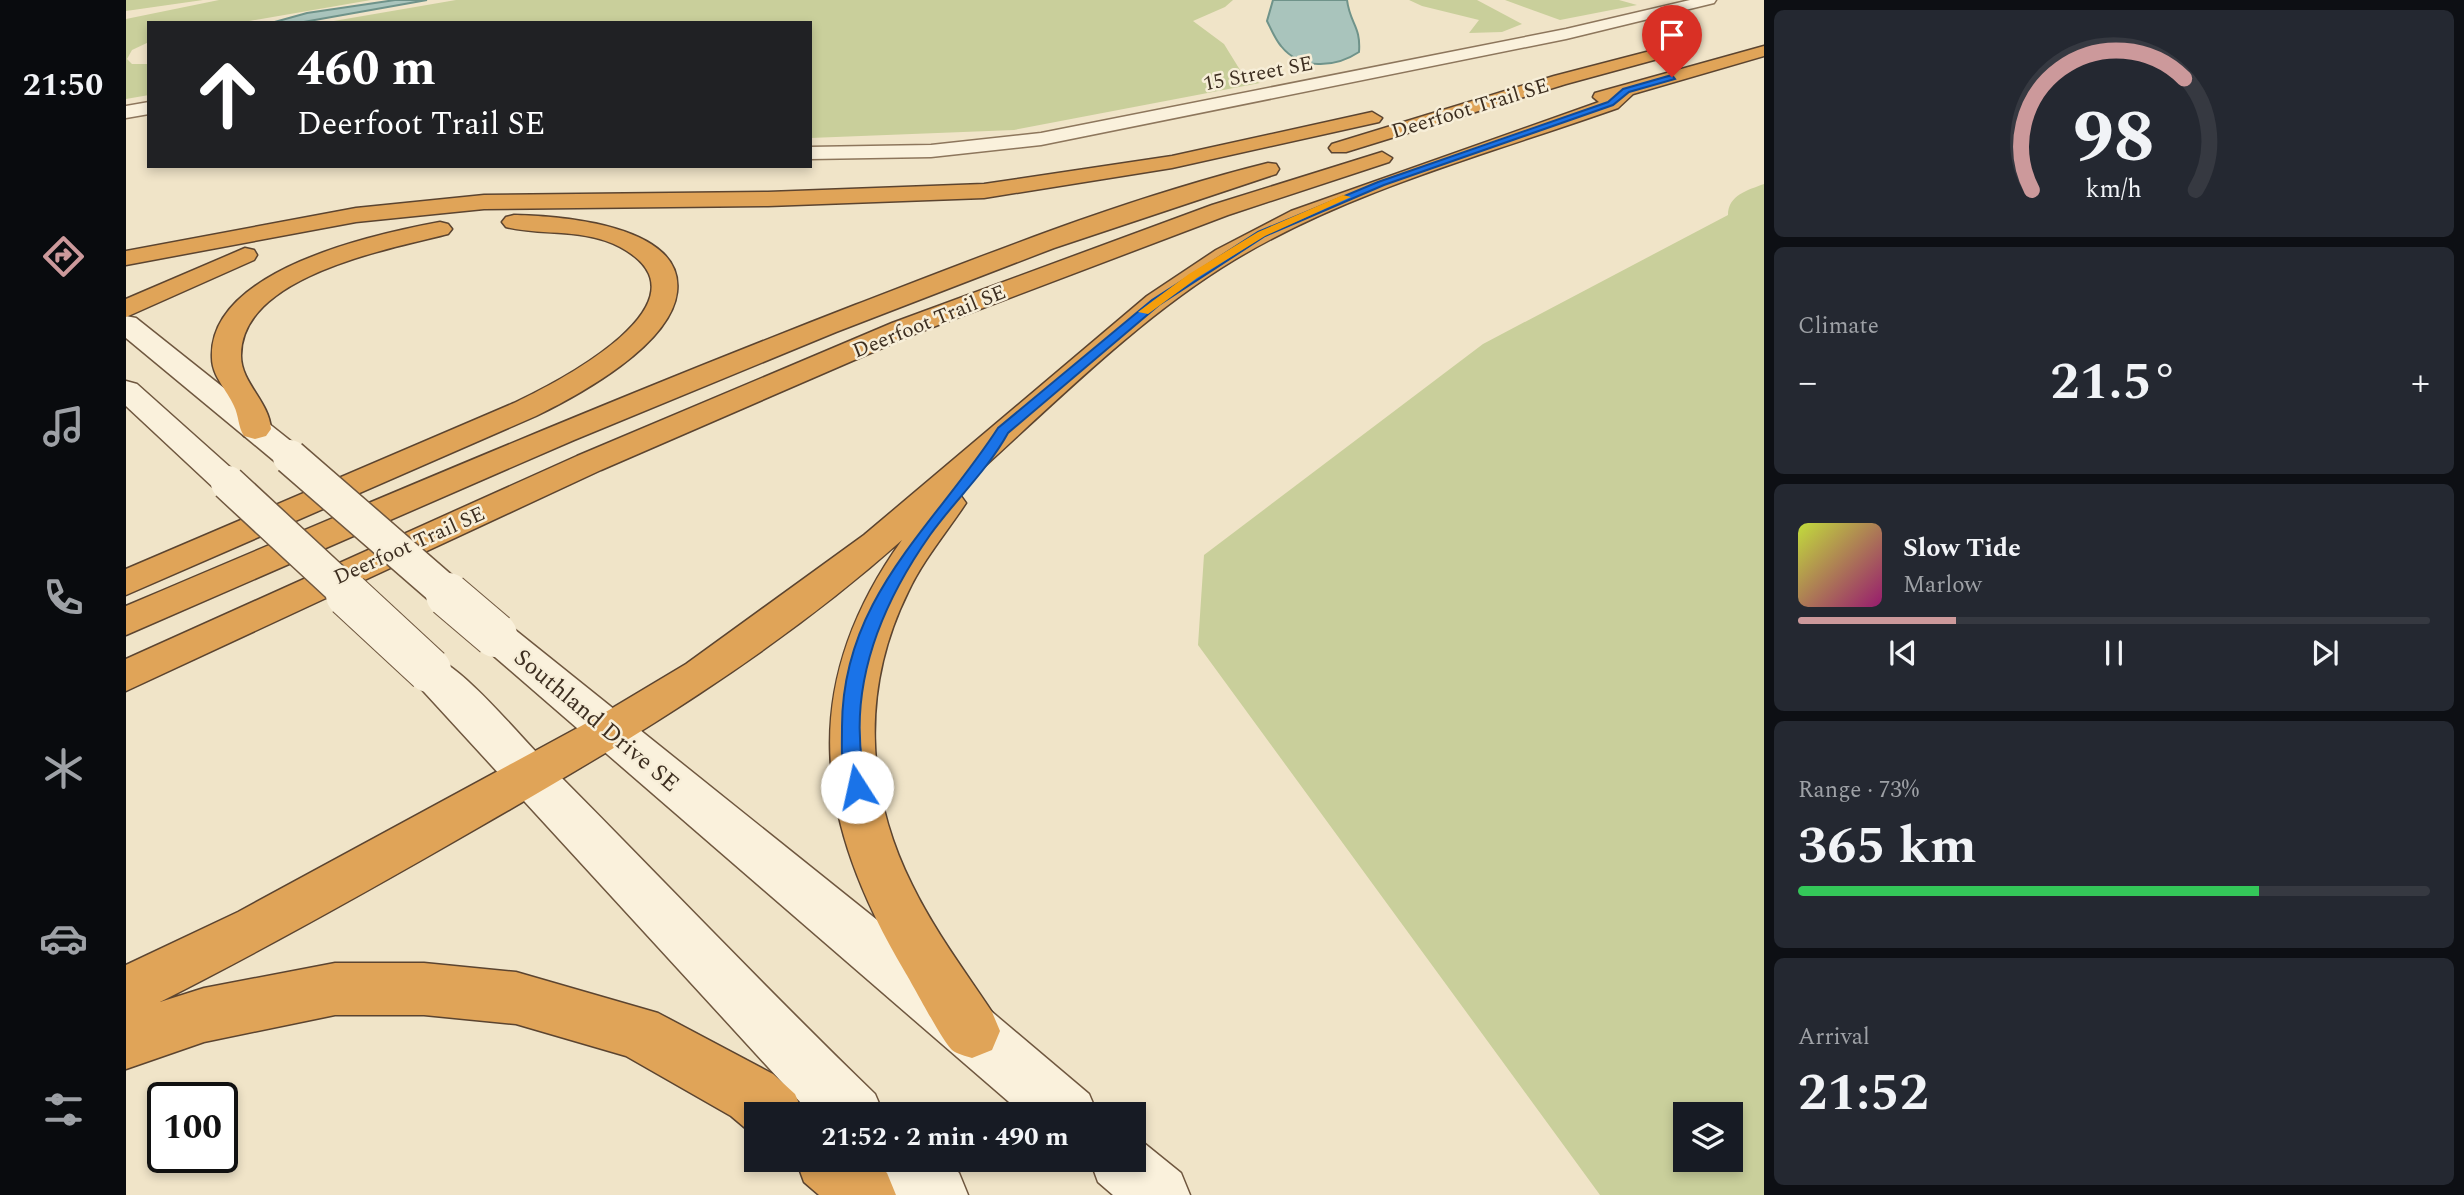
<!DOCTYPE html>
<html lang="en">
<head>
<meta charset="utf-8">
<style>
  body { margin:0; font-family:Spectral,serif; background:#242831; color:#f1f3f6; height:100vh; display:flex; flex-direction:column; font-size:26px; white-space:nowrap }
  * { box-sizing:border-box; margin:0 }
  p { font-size:23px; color:#9ea1a6 }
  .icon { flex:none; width:38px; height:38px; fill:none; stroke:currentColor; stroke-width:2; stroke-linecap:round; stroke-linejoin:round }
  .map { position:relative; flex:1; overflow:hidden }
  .sheet { display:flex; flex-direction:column; gap:10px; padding:10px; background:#0d0f14; width:700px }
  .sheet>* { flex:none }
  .hud { position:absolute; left:21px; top:21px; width:665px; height:147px; border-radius:0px; box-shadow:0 4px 10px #0003; background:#202124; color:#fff; overflow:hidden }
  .controls { position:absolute; left:1547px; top:1102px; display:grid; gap:14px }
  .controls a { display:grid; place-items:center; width:70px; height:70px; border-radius:0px; background:#171b24; box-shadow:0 4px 10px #0003; font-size:35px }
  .speed { position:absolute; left:21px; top:1082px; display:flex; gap:14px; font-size:35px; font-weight:700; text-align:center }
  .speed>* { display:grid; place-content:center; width:91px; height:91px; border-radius:50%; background:#171b24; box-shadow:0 4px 10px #0003; line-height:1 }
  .speed .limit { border:4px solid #111; border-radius:10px; background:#fff; color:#111 }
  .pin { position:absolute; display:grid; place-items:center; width:60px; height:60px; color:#fff; margin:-72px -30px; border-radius:50% 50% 50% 0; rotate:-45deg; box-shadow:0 0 7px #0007 }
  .pin .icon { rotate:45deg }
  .me { position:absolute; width:77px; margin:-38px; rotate:350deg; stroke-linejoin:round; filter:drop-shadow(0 0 5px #0008) }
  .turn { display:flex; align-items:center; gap:24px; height:147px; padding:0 35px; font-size:32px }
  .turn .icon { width:91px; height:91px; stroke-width:2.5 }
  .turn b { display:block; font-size:49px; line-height:60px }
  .big { font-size:52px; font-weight:700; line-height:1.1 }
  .sheet .widget { flex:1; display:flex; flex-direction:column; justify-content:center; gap:10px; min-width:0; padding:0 24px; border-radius:10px; background:#242831 }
  .sheet .dial { align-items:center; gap:0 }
  .dial svg { height:182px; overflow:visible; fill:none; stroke:#363941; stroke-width:7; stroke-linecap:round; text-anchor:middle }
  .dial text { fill:#f1f3f6; stroke:none }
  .song { display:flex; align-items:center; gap:21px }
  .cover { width:84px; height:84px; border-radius:10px; background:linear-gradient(135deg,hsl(70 70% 55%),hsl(320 70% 35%)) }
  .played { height:7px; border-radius:4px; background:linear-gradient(90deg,#cc999b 25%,#363941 25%) }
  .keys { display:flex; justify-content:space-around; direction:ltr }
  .heat { display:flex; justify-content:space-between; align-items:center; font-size:38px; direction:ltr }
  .charge { height:10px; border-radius:5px; background:linear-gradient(90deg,#34c759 73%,#363941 0) }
  .trip { position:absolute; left:618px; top:1102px; width:402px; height:70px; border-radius:0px; background:#171b24; box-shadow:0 4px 10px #0003; font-weight:700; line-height:70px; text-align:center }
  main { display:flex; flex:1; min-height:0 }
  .tab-bar { display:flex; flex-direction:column; width:126px; justify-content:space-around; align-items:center; background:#090b0e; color:#9ea1a6 }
  .tab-bar .icon { width:49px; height:49px }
  .tab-bar .active { color:#cc999b }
  .tab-bar b { font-size:32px; color:#f1f3f6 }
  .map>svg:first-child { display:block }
  .green { fill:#c9cf9b; fill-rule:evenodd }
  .water { fill:#a9c4bc; stroke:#6f938a; stroke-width:2 }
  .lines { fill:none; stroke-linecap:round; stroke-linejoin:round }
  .minor-casing { stroke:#8d765c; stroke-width:3 }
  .secondary-casing { stroke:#6f573f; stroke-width:3 }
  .motorway-casing { stroke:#5b4430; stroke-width:3 }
  .minor { fill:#faf1dc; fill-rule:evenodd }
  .secondary { fill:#faf1dc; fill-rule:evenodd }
  .motorway { fill:#e0a458; fill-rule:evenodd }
  .secondary-bridge-far1-casing { stroke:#6f573f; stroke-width:37; stroke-linecap:butt }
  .secondary-bridge-casing { stroke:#6f573f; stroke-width:46; stroke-linecap:butt }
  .secondary-bridge-far1 { stroke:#faf1dc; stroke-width:34 }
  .secondary-bridge { stroke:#faf1dc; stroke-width:44 }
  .route { fill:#1a73e8; stroke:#114b97; stroke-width:2 }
  .slow { fill:#f59e0b }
  .labels { text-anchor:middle; stroke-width:5; stroke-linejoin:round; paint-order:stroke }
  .far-street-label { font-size:21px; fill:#3d2e20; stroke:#f7eed8 }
  .street-label { font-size:24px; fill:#3d2e20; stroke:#f7eed8 }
</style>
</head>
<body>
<main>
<nav class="tab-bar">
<b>21:50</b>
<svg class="icon active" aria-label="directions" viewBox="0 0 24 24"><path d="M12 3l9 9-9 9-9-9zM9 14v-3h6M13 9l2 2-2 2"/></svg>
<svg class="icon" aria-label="music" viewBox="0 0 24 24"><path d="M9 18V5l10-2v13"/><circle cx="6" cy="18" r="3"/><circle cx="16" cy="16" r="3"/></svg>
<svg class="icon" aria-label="phone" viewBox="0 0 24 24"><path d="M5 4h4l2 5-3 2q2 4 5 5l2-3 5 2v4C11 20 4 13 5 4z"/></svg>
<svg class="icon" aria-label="climate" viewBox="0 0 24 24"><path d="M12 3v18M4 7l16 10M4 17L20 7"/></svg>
<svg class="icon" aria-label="car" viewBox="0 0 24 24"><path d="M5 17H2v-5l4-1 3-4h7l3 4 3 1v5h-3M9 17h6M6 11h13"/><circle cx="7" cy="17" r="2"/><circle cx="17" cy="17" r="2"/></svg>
<svg class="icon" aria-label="filters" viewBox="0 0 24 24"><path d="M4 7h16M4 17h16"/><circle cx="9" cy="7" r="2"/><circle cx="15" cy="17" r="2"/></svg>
</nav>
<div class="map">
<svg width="1638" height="1195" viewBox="0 0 1638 1195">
  <rect width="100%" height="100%" fill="#f0e4c8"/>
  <g class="green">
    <path d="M0,0h77l-77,11z"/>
    <path d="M93,0h152l-122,21 -100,2v19l-17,8 -5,9 5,5h17v31l-23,4v-80z"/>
    <path d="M330,0h777l-8,7 -32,14 31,23 21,34 15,5 -246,47 -204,8v-115h-488z"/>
    <path d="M1283,0h68l45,24 -20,8 -33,1 10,-13 -57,-14z"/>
    <path d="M1379,0h114l18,5 -77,15z"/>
    <path d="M1638,184v1011h-164l-402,-550 6,-90 279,-211 245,-129c0,-20 20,-25 36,-31zM1559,1115h46v45h-46z"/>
  </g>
  <g class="water">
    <path d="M269,0h32l-129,23h-27l36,-10z"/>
    <path d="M1147,0h74c3,24 14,26 12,52 -24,16 -59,18 -78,-6 -6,-7 -10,-17 -14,-25z"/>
  </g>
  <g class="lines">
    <g class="minor-casing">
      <g id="minor">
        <path d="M1564,0h26l-2,3 -148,36 -525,106 -110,12 -121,2v-12l121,-2 110,-12 525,-104z"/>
        <path d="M23,102v12l-23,4v-12z"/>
      </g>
    </g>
    <g class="secondary-casing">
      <g id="secondary">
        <path d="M0,316l10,2 166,132 4,7 -4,7 -12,3 -12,-3 -152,-126z"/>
        <path d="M0,381l11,3 103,92 5,7 -5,7 -12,3 -12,-3 -90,-84z"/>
        <path d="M369,621l14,4 483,387 97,82 9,21h-74l-543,-470 -6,-10 6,-10z"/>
        <path d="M303,655c31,9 84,73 109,99 113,113 222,229 337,340l9,21h-72l-398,-434 -6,-11 6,-11z"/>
        <path d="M1008,1135l47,38 9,22h-77l-15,-13 -8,-22h44z"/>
        <path d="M745,1160h75l13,13 9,22h-75l-14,-13z"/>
      </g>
    </g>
    <g class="motorway-casing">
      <g id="motorway">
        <path d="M1555,43l6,2v6l-121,33 -220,68h-14l-3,-4 3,-4 222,-68z"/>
        <path d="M1638,46v10l-131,38 -15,14c-127,45 -268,82 -384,152 -101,61 -191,155 -280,234l7,2 5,7c-20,30 -43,57 -58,89 -47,95 -43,199 4,293 22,45 52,85 80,127l8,19 -8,19 -20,8c-6,-2 -15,-4 -20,-8 -9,-8 -38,-63 -47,-78 -89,-151 -109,-284 -3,-432 -128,114 -273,201 -421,286 -106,61 -212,121 -321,176l44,-14 131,-25h89l92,9 142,41 115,61 22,20 9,21h-48v22l-25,-21 -105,-60 -110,-32 -92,-9h-89l-131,27 -78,27v-104l112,-53 356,-193 92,-55 178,-129 283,-239 69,-46 75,-39 308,-109 -6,-5 2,-4z"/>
        <path d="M1246,112l10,6 -3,4 -207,46 -188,30 -216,8 -284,3 -128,13 -230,43v-14l230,-43 128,-13 284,-3 216,-8 188,-28z"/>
        <path d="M1256,152l10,6 -3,4 -161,53 -316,120 -311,135 -475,221v-32l451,-203 315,-133 320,-118z"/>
        <path d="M1142,163l8,1 3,5 -3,5 -222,74 -218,84 -262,108 -448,195v-29c242,-103 484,-206 729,-301 135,-52 272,-107 413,-142z"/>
        <path d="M388,215c44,1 171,9 163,77 -6,53 -98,103 -141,124l-410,179v-26l388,-166c44,-21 205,-103 106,-156 -36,-19 -76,-11 -114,-20l-4,-5 4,-5z"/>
        <path d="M314,222l8,2 4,5 -4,5c-59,15 -208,42 -207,122 0,27 28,45 30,73l-5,7 -11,3 -11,-3c-6,-9 -5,-20 -10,-30 -7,-16 -22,-30 -22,-48 -4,-88 163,-124 228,-136z"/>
        <path d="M119,248l9,2 3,5 -3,5 -128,57v-18z"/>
        <path d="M670,1160h77l14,13 9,22h-77l-15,-13z"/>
      </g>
    </g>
    <use href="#minor" class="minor"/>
    <use href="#secondary" class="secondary"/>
    <use href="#motorway" class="motorway"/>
    <g class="secondary-bridge-far1-casing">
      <g id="secondary-bridge-far1">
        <path d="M164,457l160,139"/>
        <path d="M102,483l122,113"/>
      </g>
    </g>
    <g class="secondary-bridge-casing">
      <g id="secondary-bridge">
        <path d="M222,595l81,75"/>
        <path d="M322,595l47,40"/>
      </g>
    </g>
    <use href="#secondary-bridge-far1" class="secondary-bridge-far1"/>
    <use href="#secondary-bridge" class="secondary-bridge"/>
  </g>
  <path class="route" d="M1546,75l3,4 -46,13 -16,13 -229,80 -119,51 -106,69 -151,128c-21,38 -53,67 -78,102 -52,74 -86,161 -63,252l-3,5h-14c-10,-19 -8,-42 -8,-63 -1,-131 92,-202 156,-301l154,-128 106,-68 120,-50 230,-80 15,-13z"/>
  <path class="slow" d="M1217,195l8,2 -86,39 -68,42 -49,36 -10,-2 51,-38 69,-42z"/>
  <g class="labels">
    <g class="far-street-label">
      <text transform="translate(1132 73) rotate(-11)" y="7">15 Street SE</text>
      <text transform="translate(1344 108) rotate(-17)" y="7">Deerfoot Trail SE</text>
      <text transform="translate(803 321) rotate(-22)" y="7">Deerfoot Trail SE</text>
      <text transform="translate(283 545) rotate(-24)" y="7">Deerfoot Trail SE</text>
    </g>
    <g class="street-label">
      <text transform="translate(471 720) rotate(40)" y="8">Southland Drive SE</text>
    </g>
  </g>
</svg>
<div class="controls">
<a><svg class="icon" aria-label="layers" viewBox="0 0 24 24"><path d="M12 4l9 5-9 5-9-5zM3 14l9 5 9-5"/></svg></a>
</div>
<div class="speed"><div class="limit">100</div></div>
<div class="pin" style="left:1546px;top:77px;background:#d93025"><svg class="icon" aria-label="arrive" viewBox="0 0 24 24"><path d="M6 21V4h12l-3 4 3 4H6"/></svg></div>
<svg class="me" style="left:731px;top:787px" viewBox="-20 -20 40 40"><circle r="19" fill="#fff"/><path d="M0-13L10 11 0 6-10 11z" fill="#1a73e8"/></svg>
<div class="trip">21:52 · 2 min · 490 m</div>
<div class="hud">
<div class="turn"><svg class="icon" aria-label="ahead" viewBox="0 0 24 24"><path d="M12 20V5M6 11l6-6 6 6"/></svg><div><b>460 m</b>Deerfoot Trail SE</div></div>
</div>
</div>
<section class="sheet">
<div class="widget dial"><svg viewBox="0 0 100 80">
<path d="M14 69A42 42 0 1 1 86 69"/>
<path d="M14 69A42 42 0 0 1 81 20" stroke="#cc999b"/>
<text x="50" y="56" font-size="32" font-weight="700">98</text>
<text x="50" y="72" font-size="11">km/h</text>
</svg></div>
<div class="widget"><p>Climate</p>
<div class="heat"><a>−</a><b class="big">21.5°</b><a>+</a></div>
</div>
<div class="widget">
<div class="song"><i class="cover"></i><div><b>Slow Tide</b><p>Marlow</p></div></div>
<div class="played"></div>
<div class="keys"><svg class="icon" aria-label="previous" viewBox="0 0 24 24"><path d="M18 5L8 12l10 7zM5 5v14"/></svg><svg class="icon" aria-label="pause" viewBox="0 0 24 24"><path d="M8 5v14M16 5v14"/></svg><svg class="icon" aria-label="next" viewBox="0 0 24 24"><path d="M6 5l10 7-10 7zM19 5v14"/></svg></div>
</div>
<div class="widget"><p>Range · 73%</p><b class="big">365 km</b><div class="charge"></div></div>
<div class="widget"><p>Arrival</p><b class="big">21:52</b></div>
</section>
</main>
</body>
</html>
